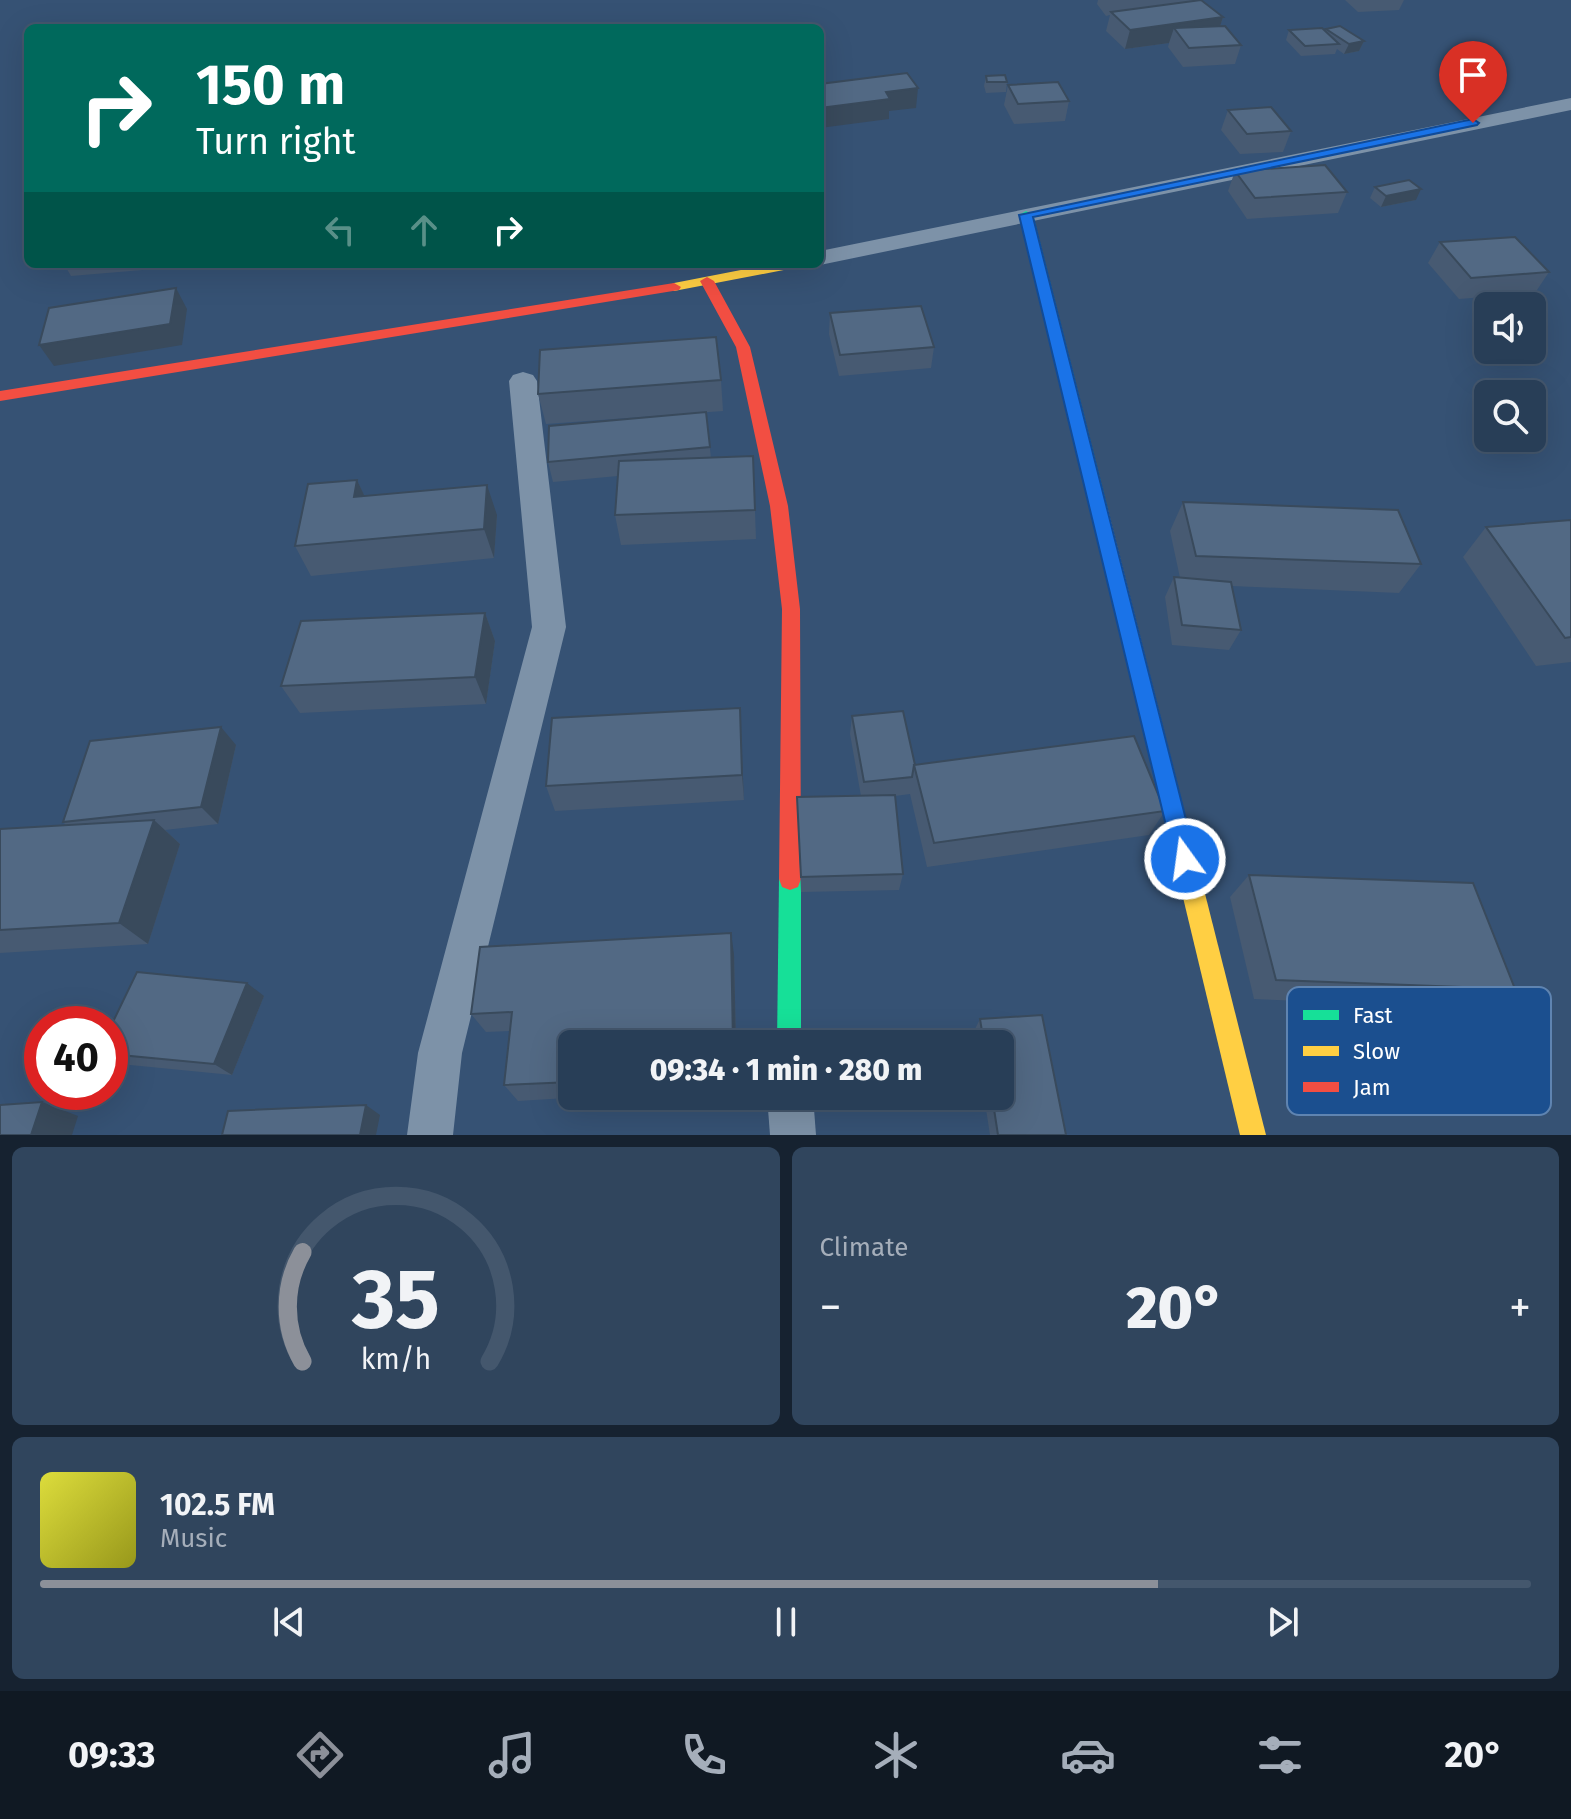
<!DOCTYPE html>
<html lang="en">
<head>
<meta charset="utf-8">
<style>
  body { margin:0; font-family:"Fira Sans",sans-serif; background:#30455d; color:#f1f3f6; height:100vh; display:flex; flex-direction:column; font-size:30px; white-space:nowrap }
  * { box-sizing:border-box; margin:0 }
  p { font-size:26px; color:#a5aeba }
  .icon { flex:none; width:44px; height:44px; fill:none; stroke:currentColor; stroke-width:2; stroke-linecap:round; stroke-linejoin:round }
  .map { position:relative; height:1135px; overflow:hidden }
  .details { display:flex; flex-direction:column; gap:12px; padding:12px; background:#162230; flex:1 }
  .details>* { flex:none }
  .hud { position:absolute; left:24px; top:24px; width:800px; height:244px; border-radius:12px; box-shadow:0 8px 32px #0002,0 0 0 2px #44576d; background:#00695c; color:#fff; overflow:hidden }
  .controls { position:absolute; left:1474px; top:292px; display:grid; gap:16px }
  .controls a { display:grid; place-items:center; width:72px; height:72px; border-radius:12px; background:#283e57; box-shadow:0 8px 32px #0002,0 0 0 2px #44576d; font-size:40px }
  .speed { position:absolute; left:24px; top:1006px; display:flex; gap:16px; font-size:40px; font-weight:700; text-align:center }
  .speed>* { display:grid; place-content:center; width:104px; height:104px; border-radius:50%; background:#283e57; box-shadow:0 8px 32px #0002,0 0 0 2px #44576d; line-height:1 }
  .speed .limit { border:12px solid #d22; background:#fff; color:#111 }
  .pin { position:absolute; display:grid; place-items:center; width:68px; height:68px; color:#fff; margin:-82px -34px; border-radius:50% 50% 50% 0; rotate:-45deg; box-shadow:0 0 8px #0007 }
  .pin .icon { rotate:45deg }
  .me { position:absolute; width:88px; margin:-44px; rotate:346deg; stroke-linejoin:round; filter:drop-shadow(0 0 6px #0008) }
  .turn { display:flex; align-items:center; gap:28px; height:168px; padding:0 40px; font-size:36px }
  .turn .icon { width:104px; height:104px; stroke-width:2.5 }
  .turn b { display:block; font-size:56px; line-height:68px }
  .lanes { display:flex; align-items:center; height:76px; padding:0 40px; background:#0003; justify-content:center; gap:40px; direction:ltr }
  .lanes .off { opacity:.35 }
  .big { font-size:60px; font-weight:800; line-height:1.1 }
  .details .widget { flex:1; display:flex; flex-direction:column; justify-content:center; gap:12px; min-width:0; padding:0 28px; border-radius:12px; background:#30455d }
  .details .dial { align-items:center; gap:0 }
  .dial svg { height:208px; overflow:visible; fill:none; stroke:#44576d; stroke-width:7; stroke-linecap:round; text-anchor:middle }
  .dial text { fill:#f1f3f6; stroke:none }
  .song { display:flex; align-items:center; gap:24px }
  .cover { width:96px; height:96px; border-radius:12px; background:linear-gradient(135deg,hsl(60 70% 55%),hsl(60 70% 35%)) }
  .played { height:8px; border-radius:4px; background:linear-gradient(90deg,#8c9099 75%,#44576d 75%) }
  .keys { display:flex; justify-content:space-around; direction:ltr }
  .heat { display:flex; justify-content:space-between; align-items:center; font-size:44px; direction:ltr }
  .details .tiles { flex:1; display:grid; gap:12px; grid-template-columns:1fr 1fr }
  .widget:last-child { grid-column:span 2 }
  .trip { position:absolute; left:558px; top:1030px; width:456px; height:80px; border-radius:12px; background:#283e57; box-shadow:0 8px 32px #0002,0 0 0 2px #44576d; font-weight:800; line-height:80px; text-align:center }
  .tabs { display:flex; height:128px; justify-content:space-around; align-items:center; background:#101923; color:#a5aeba }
  .tabs .icon { width:56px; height:56px }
  .tabs .on { color:#8c9099 }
  .tabs b { font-size:36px; color:#f1f3f6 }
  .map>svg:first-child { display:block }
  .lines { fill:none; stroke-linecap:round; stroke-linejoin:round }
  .street { fill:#7d92a8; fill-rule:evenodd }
  .fast { fill:#16e098; fill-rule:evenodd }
  .slow { fill:#ffcf43; fill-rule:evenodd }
  .jam { fill:#f24e42; fill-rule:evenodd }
  .wall { fill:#475a72 }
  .shaded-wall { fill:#394a5c }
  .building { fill:#526984; stroke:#394a5c; stroke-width:2 }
  .route { fill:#1a73e8; stroke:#114b97; stroke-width:2 }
  .key { fill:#1b4f8f; stroke:#5f84b1; stroke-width:2 }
  .key-label { font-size:22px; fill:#fff }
</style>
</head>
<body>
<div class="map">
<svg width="1571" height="1135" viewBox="0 0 1571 1135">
  <rect width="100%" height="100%" fill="#365274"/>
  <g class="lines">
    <g class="street">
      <path d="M1571,98v12l-751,155 -5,-1h5v-13z"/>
      <path d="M523,372l10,3 4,6 29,246 -104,426 -9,82h-46l11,-82 114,-426 -23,-246 4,-6z"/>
      <path d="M767,1096h46l3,39h-46z"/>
    </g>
    <g class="fast">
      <path d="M1026,211l7,4 75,295 -9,6 -9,-6 -71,-295z"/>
      <path d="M790,868l8,3 3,8v165h-24l2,-165 3,-8z"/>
    </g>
    <g class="slow">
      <path d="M772,264h29l-7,4 -120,23 -7,-4 7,-4z"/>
      <path d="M1099,504l9,6 158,625h-26l-150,-625z"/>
    </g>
    <g class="jam">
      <path d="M707,277l7,4 36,66 38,159 12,103 1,270 -3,8 -8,3 -8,-3 -3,-8 3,-270 -12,-103 -34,-159 -36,-66z"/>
      <path d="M674,283l7,4 -2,3 -679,111v-10z"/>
    </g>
  </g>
  <g class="wall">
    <path d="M1098,0h104l21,17 -3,9 21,19 -6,19 -52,3 -15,-20 1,-4 -44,6 -19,-18 4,-16 -4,1 -9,-12z"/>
    <path d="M1345,0h59l-5,10 -41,2z"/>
    <path d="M1326,29l38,12 -5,10 -15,3 -7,-5 -2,5 -34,2 -15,-16 3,-10 36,1z"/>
    <path d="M986,76l21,6 -1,10 -20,1 -2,-7z"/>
    <path d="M1008,85l61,16 -4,20 -51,3 -10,-19z"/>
    <path d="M1228,110l63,21 -8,21 -43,2 -19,-24z"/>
    <path d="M1235,171l112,21 -9,21 -91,6 -19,-28z"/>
    <path d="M1375,187l41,13 -35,7 -11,-9z"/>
    <path d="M1440,242l109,30 -14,21 -76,6 -31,-36z"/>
    <path d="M64,264h126v2l-119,10z"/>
    <path d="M830,313l104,34 -3,21 -92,8 -10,-42z"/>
    <path d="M721,380l2,31 -177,13 -8,-30z"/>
    <path d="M706,412l5,46 42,-2 3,83 -135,6 -6,-30 3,-39 -65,6 -5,-20z"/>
    <path d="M357,480l7,16 133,19 -3,43 -183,18 -16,-30z"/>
    <path d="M1183,502l238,62 -22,29 -167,-7 9,44 -12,20 -57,-5 -7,-48 9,-20 6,1 -10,-47z"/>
    <path d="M1571,520v142l-35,4 -73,-109 23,-30z"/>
    <path d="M485,613l10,28 -9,63 -186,9 -19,-27z"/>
    <path d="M740,708l4,92 -189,11 -9,-25z"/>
    <path d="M852,716l63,49 250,46 -16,24 -222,32 -17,-73 -15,2 8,78 -4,16 -98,2 -4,-95 64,-1 -11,-62z"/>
    <path d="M236,745l-18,79 -53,6 15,14 -32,100 -148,9v-124l66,-4 -3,-3z"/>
    <path d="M1249,875l266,114 -33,19 -228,-9 -24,-102z"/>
    <path d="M734,954l2,90h-164v52h28l-82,5 -14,-16 6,-54 -24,1 -15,-18z"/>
    <path d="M264,996l-32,79 -112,-11 -10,-5v-31z"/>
    <path d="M1042,1015l24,120h-76l-6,-39h16v-52h-24l-2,-13 6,-12z"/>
  </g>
  <g class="shaded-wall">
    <path d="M1223,17l-6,19 -43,-8 -5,15 -44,6 5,-19z"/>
    <path d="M1364,41l-5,10 -15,3 5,-10z"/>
    <path d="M918,88l-2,20 -27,3v8l-69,9v-20l66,-16z"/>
    <path d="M1421,189l-5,11 -35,7 5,-11z"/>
    <path d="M176,288l11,21 -5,36 -128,21 -15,-21z"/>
    <path d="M357,480l14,30 -17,-13z"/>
    <path d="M487,485l10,30 -3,43 -10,-29z"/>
    <path d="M485,613l10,28 -9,63 -11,-27z"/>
    <path d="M740,708l1,26 3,66 -2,-25z"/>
    <path d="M221,727l15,18 -18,79 -17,-17z"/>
    <path d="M154,820l26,24 -32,100 -29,-21z"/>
    <path d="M731,933l3,21 2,90h-3z"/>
    <path d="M247,983l17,13 -32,79 -18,-11z"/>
    <path d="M42,1102l36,14 -6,19h-41z"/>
    <path d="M366,1105l14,10 -4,20h-16z"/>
  </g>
  <g class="building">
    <path d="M1201,0l22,17 -93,13 -19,-18z"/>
    <path d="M1225,26l16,19 -52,3 -15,-20z"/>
    <path d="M1340,26l24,15 -15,3 -23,-15z"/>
    <path d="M1322,28l17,16 -34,2 -16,-16z"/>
    <path d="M907,73l11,15 -32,4 4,7 -70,9v-24z"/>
    <path d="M1005,75l2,7h-20l-1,-6z"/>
    <path d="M1058,82l11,19 -51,3 -10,-19z"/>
    <path d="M1271,107l20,24 -44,3 -19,-24z"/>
    <path d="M1325,165l22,27 -92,6 -20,-27z"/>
    <path d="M1409,180l12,9 -35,7 -11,-9z"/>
    <path d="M1515,237l34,35 -78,6 -31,-36z"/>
    <path d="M176,288l-6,36 -131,21 10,-37z"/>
    <path d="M921,306l13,41 -94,8 -10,-42z"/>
    <path d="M716,337l5,43 -183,14 2,-44z"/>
    <path d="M706,412l4,35 -162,15 1,-36z"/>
    <path d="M753,456l2,54 -140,5 4,-54z"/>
    <path d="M357,480l-3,17 133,-12 -3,44 -189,17 13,-62z"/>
    <path d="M1183,502l215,8 23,54 -225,-8z"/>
    <path d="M1571,520v117l-6,1 -79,-111z"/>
    <path d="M1174,577l57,5 10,48 -59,-5z"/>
    <path d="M485,613l-10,64 -194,9 20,-65z"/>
    <path d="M740,708l2,67 -196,11 6,-68z"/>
    <path d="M903,711l12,54h-1l-2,12 -48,5 -12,-66z"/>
    <path d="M221,727l-20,80 -138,15 27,-81z"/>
    <path d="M1134,736l31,75 -231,32 -20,-78z"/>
    <path d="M895,795l8,79 -102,3 -4,-80z"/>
    <path d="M154,820l-35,103 -119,7v-101z"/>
    <path d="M1249,875l224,8 42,106 -239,-9z"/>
    <path d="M731,933l2,111h-161v38l-68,3 8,-73 -41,2 9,-67z"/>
    <path d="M137,972l110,11 -33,81 -104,-10v-26z"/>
    <path d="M1042,1015l24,120h-68l-6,-39h8v-52h-16l-4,-25z"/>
    <path d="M42,1102l-11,33h-31v-30z"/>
    <path d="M366,1105l-6,30h-138l6,-24z"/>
  </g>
  <path class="route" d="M1473,119l6,4 -2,2 -444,92 163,642 -3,7 -8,3 -8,-3 -3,-7 -155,-644z"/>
  <rect x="1287" y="987" width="264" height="128" rx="12" class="key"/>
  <rect x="1303" y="1010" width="36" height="10" fill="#16e098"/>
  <rect x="1303" y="1046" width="36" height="10" fill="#ffcf43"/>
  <rect x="1303" y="1082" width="36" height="10" fill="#f24e42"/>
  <g class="key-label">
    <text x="1353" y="1023">Fast</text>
    <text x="1353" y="1059">Slow</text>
    <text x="1353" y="1095">Jam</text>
  </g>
</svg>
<div class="controls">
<a><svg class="icon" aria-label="sound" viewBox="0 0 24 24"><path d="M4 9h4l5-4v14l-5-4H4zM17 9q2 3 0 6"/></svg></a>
<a><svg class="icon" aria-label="search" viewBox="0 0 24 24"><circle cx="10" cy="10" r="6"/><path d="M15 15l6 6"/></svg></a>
</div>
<div class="speed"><div class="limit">40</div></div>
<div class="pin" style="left:1473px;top:123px;background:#d93025"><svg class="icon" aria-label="arrive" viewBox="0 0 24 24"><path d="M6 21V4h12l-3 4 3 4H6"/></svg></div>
<svg class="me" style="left:1185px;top:859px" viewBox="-20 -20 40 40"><circle r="17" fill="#1a73e8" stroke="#fff" stroke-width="3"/><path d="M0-11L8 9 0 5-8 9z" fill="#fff"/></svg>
<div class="trip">09:34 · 1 min · 280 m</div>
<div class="hud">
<div class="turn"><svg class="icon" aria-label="right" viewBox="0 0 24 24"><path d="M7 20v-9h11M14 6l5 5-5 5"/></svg><div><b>150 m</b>Turn right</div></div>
<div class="lanes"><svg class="icon off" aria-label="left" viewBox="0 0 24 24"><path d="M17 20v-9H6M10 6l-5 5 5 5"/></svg><svg class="icon off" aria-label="ahead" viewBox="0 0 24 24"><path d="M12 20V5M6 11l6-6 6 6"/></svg><svg class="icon" aria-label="right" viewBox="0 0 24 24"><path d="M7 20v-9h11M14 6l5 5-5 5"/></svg></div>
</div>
</div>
<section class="details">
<div class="tiles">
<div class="widget dial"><svg viewBox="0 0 100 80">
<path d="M14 69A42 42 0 1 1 86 69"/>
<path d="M14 69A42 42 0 0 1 14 27" stroke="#8c9099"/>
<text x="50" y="56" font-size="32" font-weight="700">35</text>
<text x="50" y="72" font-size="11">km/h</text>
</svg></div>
<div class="widget"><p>Climate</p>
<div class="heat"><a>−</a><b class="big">20°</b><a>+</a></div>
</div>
<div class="widget">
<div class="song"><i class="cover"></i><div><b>102.5 FM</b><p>Music</p></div></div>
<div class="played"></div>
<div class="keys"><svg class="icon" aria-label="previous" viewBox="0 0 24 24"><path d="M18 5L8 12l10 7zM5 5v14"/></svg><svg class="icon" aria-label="pause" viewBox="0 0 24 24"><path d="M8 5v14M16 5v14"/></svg><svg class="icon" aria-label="next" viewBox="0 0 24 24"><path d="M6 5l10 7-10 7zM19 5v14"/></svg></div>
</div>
</div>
</section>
<nav class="tabs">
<b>09:33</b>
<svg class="icon on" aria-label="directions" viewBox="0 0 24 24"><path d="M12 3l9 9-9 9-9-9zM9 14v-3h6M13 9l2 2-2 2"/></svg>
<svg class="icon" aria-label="music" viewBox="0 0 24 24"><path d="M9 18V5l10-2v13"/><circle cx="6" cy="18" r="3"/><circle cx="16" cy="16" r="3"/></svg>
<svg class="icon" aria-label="phone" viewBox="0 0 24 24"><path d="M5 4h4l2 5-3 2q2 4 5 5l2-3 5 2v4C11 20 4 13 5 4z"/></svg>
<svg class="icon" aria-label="climate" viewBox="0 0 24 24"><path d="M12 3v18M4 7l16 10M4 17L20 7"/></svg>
<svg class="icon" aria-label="car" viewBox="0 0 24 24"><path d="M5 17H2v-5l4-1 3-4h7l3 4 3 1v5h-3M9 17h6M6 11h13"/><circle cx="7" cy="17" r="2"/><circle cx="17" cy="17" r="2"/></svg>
<svg class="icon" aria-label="filters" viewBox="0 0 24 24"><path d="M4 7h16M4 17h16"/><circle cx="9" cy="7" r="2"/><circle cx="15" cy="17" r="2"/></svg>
<b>20°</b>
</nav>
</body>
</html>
